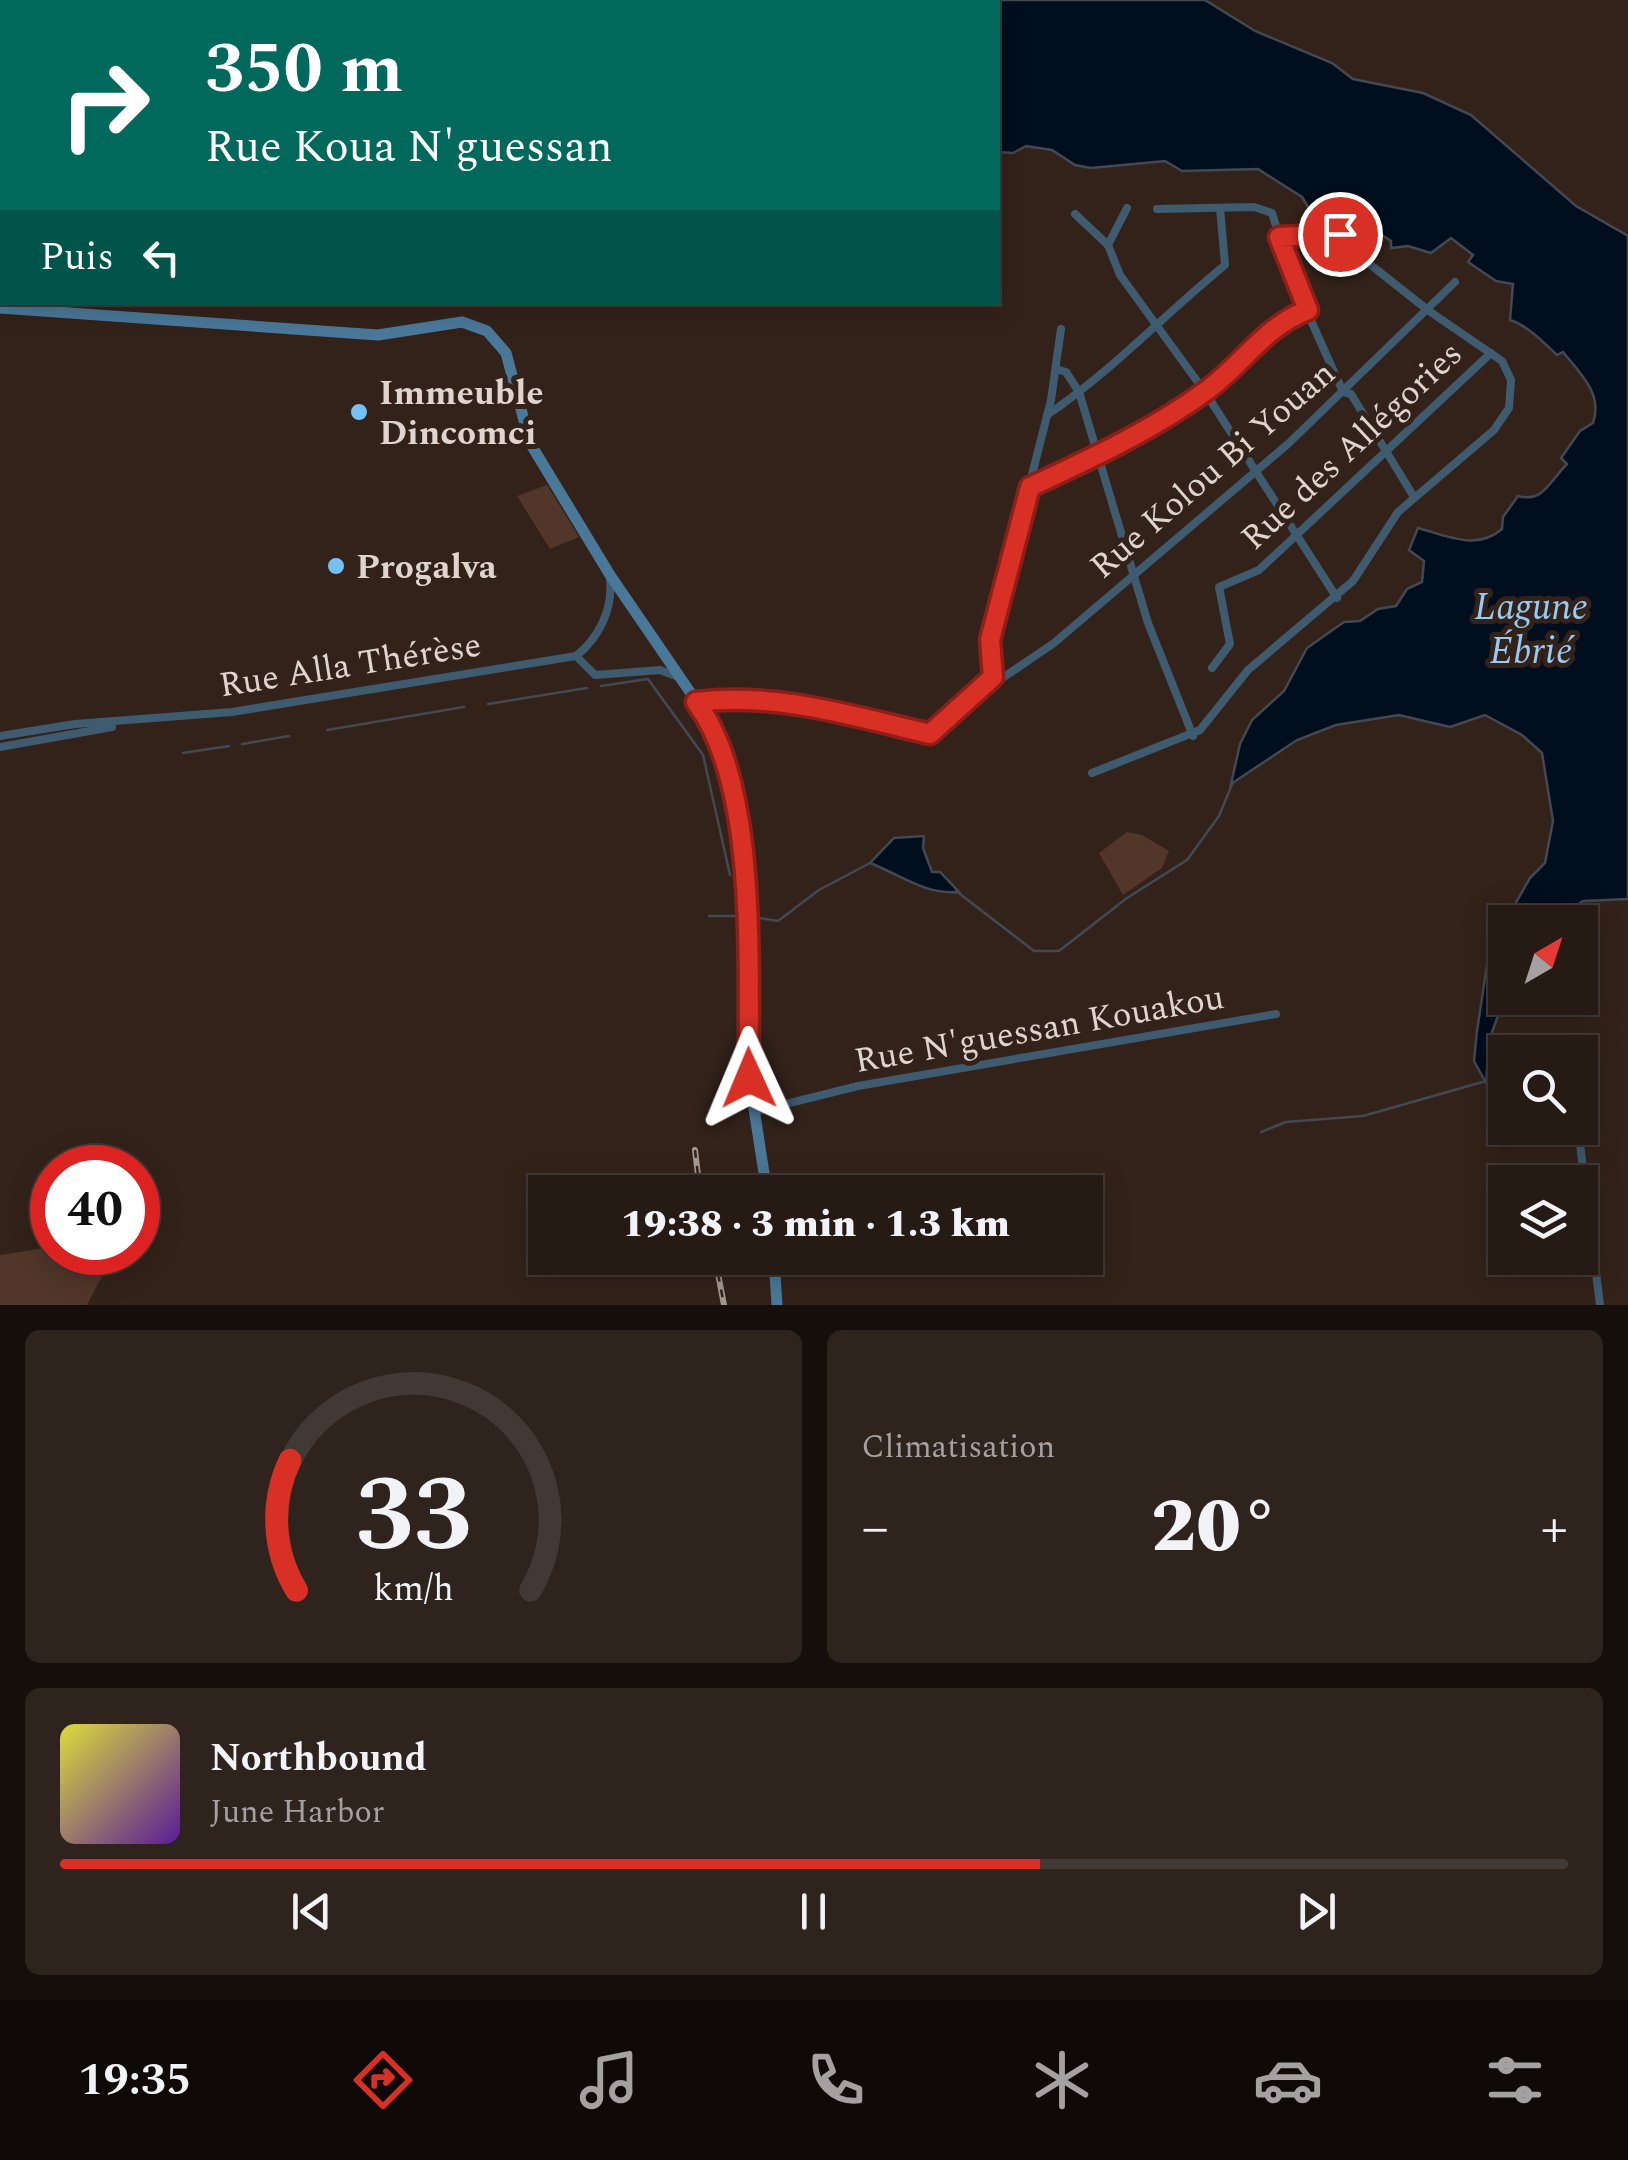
<!DOCTYPE html>
<html lang="fr">
<head>
<meta charset="utf-8">
<style>
  body { margin:0; font-family:Spectral,serif; background:#2e231d; color:#f1f3f6; height:100vh; display:flex; flex-direction:column; font-size:38px; white-space:nowrap }
  * { box-sizing:border-box; margin:0 }
  p { font-size:32px; color:#a4a1a0 }
  .icon { flex:none; width:55px; height:55px; fill:none; stroke:currentColor; stroke-width:2; stroke-linecap:round; stroke-linejoin:round }
  .map { position:relative; height:1305px; overflow:hidden }
  .panel { display:flex; flex-direction:column; gap:25px; padding:25px; background:#150e0b; flex:1 }
  .panel>* { flex:none }
  .banner { position:absolute; left:0px; top:0px; width:1000px; height:305px; box-shadow:0 5px 25px #0003,0 0 0 2px #423834; background:#00695c; color:#fff; overflow:hidden }
  .needle { width:65px; rotate:39deg }
  .tools { position:absolute; left:1488px; top:905px; display:grid; gap:20px }
  .tools a { display:grid; place-items:center; width:110px; height:110px; border-radius:0px; background:#261a14; box-shadow:0 5px 25px #0003,0 0 0 2px #423834; font-size:50px }
  .speed { position:absolute; left:30px; top:1145px; display:flex; gap:20px; font-size:50px; font-weight:700; text-align:center }
  .speed>* { display:grid; place-content:center; width:130px; height:130px; border-radius:50%; background:#261a14; box-shadow:0 5px 25px #0003,0 0 0 2px #423834; line-height:1 }
  .speed .limit { border:15px solid #d22; background:#fff; color:#111 }
  .pin { position:absolute; display:grid; place-items:center; width:85px; height:85px; color:#fff; margin:-42px; border:5px solid #fff; border-radius:50%; box-shadow:0 2px 10px #0007 }
  .me { position:absolute; width:110px; margin:-55px; rotate:359deg; stroke-linejoin:round; filter:drop-shadow(0 0 8px #0008) }
  .turn { display:flex; align-items:center; gap:35px; height:210px; padding:0 40px; font-size:45px }
  .turn .icon { width:130px; height:130px; stroke-width:2.5 }
  .turn b { display:block; font-size:70px; line-height:85px }
  .then { display:flex; align-items:center; height:95px; padding:0 40px; background:#0003; gap:20px; font-size:38px }
  .big { font-size:75px; font-weight:800; line-height:1.1 }
  .panel .card { flex:1; display:flex; flex-direction:column; justify-content:center; gap:15px; min-width:0; padding:0 35px; border-radius:15px; background:#2e231d }
  .panel .dial { align-items:center; gap:0 }
  .dial svg { height:260px; overflow:visible; fill:none; stroke:#423834; stroke-width:7; stroke-linecap:round; text-anchor:middle }
  .dial text { fill:#f1f3f6; stroke:none }
  .song { display:flex; align-items:center; gap:30px }
  .cover { width:120px; height:120px; border-radius:15px; background:linear-gradient(135deg,hsl(60 70% 55%),hsl(270 70% 35%)) }
  .played { height:10px; border-radius:5px; background:linear-gradient(90deg,#d93025 65%,#423834 65%) }
  .keys { display:flex; justify-content:space-around; direction:ltr }
  .heat { display:flex; justify-content:space-between; align-items:center; font-size:55px; direction:ltr }
  .panel .tiles { flex:1; display:grid; gap:25px; grid-template-columns:1fr 1fr }
  .card:last-child { grid-column:span 2 }
  .trip { position:absolute; left:528px; top:1175px; width:575px; height:100px; border-radius:0px; background:#261a14; box-shadow:0 5px 25px #0003,0 0 0 2px #423834; font-weight:800; line-height:100px; text-align:center }
  .menu { display:flex; height:160px; justify-content:space-around; align-items:center; background:#0f0a08; color:#a4a1a0 }
  .menu .icon { width:70px; height:70px }
  .menu .active { color:#d93025 }
  .menu b { font-size:45px; color:#f1f3f6 }
  .map>svg:first-child { display:block }
  .green { fill:#513629 }
  .water { fill:#000e1e; stroke:#434953; stroke-width:2.5 }
  .lines { fill:none; stroke-linecap:round; stroke-linejoin:round }
  .stream { stroke:#434953; stroke-width:2.5 }
  .street { stroke:#3f5b70; stroke-width:8 }
  .secondary { stroke:#4a7899; stroke-width:11 }
  .rail-casing { stroke:#a69993; stroke-width:6 }
  .rail { stroke:#32221a; stroke-width:2.5; stroke-dasharray:8; stroke-linecap:butt }
  .route-casing { stroke:#8d1f18; stroke-width:25 }
  .route { stroke:#d93025; stroke-width:18 }
  .poi-dot { fill:#75c0f6; stroke:#32221a; stroke-width:4 }
  .labels { text-anchor:middle; stroke-width:10; stroke-linejoin:round; paint-order:stroke }
  .poi-label { font-size:35px; font-weight:bold; fill:#e0d4cf; stroke:#32221a; text-anchor:start }
  .street-label { font-size:35px; fill:#e0d4cf; stroke:#32221a }
  .water-label { font-size:38px; font-style:italic; fill:#98cbf1; stroke:#32221a }
</style>
</head>
<body>
<div class="map">
<svg width="1628" height="1305" viewBox="0 0 1628 1305">
  <rect width="100%" height="100%" fill="#32221a"/>
  <g class="green">
    <path d="M547,485l32,52 -29,12 -33,-53z"/>
    <path d="M1127,832l15,3 27,16 -7,17 -39,27 -24,-42z"/>
    <path d="M52,1247v5l62,1 -27,52h-87v-50z"/>
  </g>
  <g class="water">
    <path d="M309,0h896l50,31 77,32 21,16 70,14 48,22 105,91 52,30v663l-45,2 -18,13 -26,8h-34l25,-44 15,-15 8,-42 -11,-68 -20,-18 -37,-20 -35,12 -51,-12 -63,10 -39,15 -66,44 9,-40 12,-24 32,-29 23,-43 37,-26 16,-1 18,-12 18,-3 11,-17 15,-7 2,-21 -15,-11 9,-22c29,8 59,23 84,1l1,-12 15,-21c25,7 31,-14 49,-32l-6,-6 19,-27 13,-8c10,-29 -12,-49 -30,-71l-6,3c-13,-12 -30,-30 -47,-35l3,-36 -17,-3 -28,-19 5,-7 -22,-17 -20,15 -23,-7 -17,2v-7l-25,-16 -28,2 -23,-9 -13,-21 -44,-28 -76,2 -17,-10 -74,7 -16,-3 -23,-15 -26,-4 -13,7 -15,-1v-150z"/>
    <path d="M924,836l-1,12 9,24h8l19,20c-34,3 -58,-17 -89,-29l24,-25z"/>
    <path d="M1505,923v74l-16,43 -3,43 -12,-22 3,-30 13,-86z"/>
  </g>
  <g class="lines">
    <g class="stream">
      <path d="M601,686l47,-7 55,76 27,120"/>
      <path d="M488,704l99,-16"/>
      <path d="M327,730l137,-23"/>
      <path d="M242,744l47,-8"/>
      <path d="M183,753l46,-7"/>
      <path d="M956,891l78,60h25l68,-53 60,-38 32,-44 14,-34"/>
      <path d="M709,916h33"/>
      <path d="M753,917l25,4 41,-31 51,-27"/>
      <path d="M1261,1132l25,-10 77,-6 123,-35"/>
    </g>
    <g class="street">
      <path d="M1157,209l97,-2 18,6 20,65 51,114 8,2 63,103"/>
      <path d="M1075,214l33,31 12,30 85,117 132,206"/>
      <path d="M1108,245l19,-37"/>
      <path d="M1056,369l10,3 13,20 69,231 45,113"/>
      <path d="M1047,415c64,-43 118,-101 178,-150l-5,-57"/>
      <path d="M1030,487c60,-28 123,-57 176,-96 36,-26 59,-65 102,-80"/>
      <path d="M576,656l19,19 65,-5 16,6"/>
      <path d="M1212,668l18,-24 -11,-57 40,-17 232,-217"/>
      <path d="M993,677l8,2 53,-36 235,-200 166,-161"/>
      <path d="M697,701l85,-1 148,35 63,-58 -3,-37 61,-240 10,-71"/>
      <path d="M0,736l75,-12 157,-12 344,-56c23,-18 37,-47 34,-76"/>
      <path d="M0,747l112,-20"/>
      <path d="M1092,773l108,-43 48,-60 105,-89 45,-69 96,-82 15,-22 2,-28 -9,-19 -73,-50 -81,-64 -10,-15 -59,5"/>
      <path d="M753,1112l105,-26 418,-72"/>
      <path d="M1578,1128l22,177"/>
    </g>
    <g class="secondary">
      <path d="M0,308l378,27 84,-13 25,9 19,22 24,90 80,132 104,152 12,30 21,148 2,172 18,115"/>
      <path d="M774,1258l3,47"/>
    </g>
    <g class="rail-casing">
      <g id="rail">
        <path d="M695,1150l5,42"/>
        <path d="M715,1258l9,47"/>
      </g>
    </g>
    <use href="#rail" class="rail"/>
  </g>
  <g class="lines">
    <g class="route-casing">
      <path id="route" d="M749,1078c-2,-106 11,-290 -53,-376 80,-10 156,14 234,32l63,-57 -3,-37 40,-153c60,-28 123,-57 176,-96 36,-26 59,-65 102,-81l-29,-73 61,-3"/>
    </g>
    <use href="#route" class="route"/>
  </g>
  <g class="poi-dot">
    <circle cx="359" cy="412" r="10"/>
    <circle cx="336" cy="566" r="10"/>
  </g>
  <g class="labels">
    <g class="poi-label">
      <text x="379" y="404">Immeuble<tspan x="379" dy="40">Dincomci</tspan></text>
      <text x="356" y="578">Progalva</text>
    </g>
    <g class="street-label">
      <text transform="translate(1351 445) rotate(-43)" y="12">Rue des Allégories</text>
      <text transform="translate(1212 469) rotate(-41)" y="12">Rue Kolou Bi Youan</text>
      <text transform="translate(350 664) rotate(-9)" y="12">Rue Alla Thérèse</text>
      <text transform="translate(1039 1028) rotate(-10)" y="12">Rue N'guessan Kouakou</text>
    </g>
    <g class="water-label">
      <text x="1531" y="619">Lagune<tspan x="1531" dy="44">Ébrié</tspan></text>
    </g>
  </g>
</svg>
<div class="tools">
<a><svg class="needle" viewBox="-14 -14 28 28"><path d="M0-13l5 13h-10z" fill="#e53935"/><path d="M0 13l5-13h-10z" fill="#a4a1a0"/></svg></a>
<a><svg class="icon" aria-label="search" viewBox="0 0 24 24"><circle cx="10" cy="10" r="6"/><path d="M15 15l6 6"/></svg></a>
<a><svg class="icon" aria-label="layers" viewBox="0 0 24 24"><path d="M12 4l9 5-9 5-9-5zM3 14l9 5 9-5"/></svg></a>
</div>
<div class="speed"><div class="limit">40</div></div>
<div class="pin" style="left:1340px;top:234px;background:#d93025"><svg class="icon" aria-label="arrive" viewBox="0 0 24 24"><path d="M6 21V4h12l-3 4 3 4H6"/></svg></div>
<svg class="me" style="left:749px;top:1078px" viewBox="-20 -20 40 40"><path d="M0-17L14 15 0 8-14 15z" fill="#d93025" stroke="#fff" stroke-width="4"/></svg>
<div class="trip">19:38 · 3 min · 1.3 km</div>
<div class="banner">
<div class="turn"><svg class="icon" aria-label="right" viewBox="0 0 24 24"><path d="M7 20v-9h11M14 6l5 5-5 5"/></svg><div><b>350 m</b>Rue Koua N'guessan</div></div>
<div class="then">Puis<svg class="icon" aria-label="left" viewBox="0 0 24 24"><path d="M17 20v-9H6M10 6l-5 5 5 5"/></svg></div>
</div>
</div>
<section class="panel">
<div class="tiles">
<div class="card dial"><svg viewBox="0 0 100 80">
<path d="M14 69A42 42 0 1 1 86 69"/>
<path d="M14 69A42 42 0 0 1 12 29" stroke="#d93025"/>
<text x="50" y="56" font-size="32" font-weight="700">33</text>
<text x="50" y="72" font-size="11">km/h</text>
</svg></div>
<div class="card"><p>Climatisation</p>
<div class="heat"><a>−</a><b class="big">20°</b><a>+</a></div>
</div>
<div class="card">
<div class="song"><i class="cover"></i><div><b>Northbound</b><p>June Harbor</p></div></div>
<div class="played"></div>
<div class="keys"><svg class="icon" aria-label="previous" viewBox="0 0 24 24"><path d="M18 5L8 12l10 7zM5 5v14"/></svg><svg class="icon" aria-label="pause" viewBox="0 0 24 24"><path d="M8 5v14M16 5v14"/></svg><svg class="icon" aria-label="next" viewBox="0 0 24 24"><path d="M6 5l10 7-10 7zM19 5v14"/></svg></div>
</div>
</div>
</section>
<nav class="menu">
<b>19:35</b>
<svg class="icon active" aria-label="directions" viewBox="0 0 24 24"><path d="M12 3l9 9-9 9-9-9zM9 14v-3h6M13 9l2 2-2 2"/></svg>
<svg class="icon" aria-label="music" viewBox="0 0 24 24"><path d="M9 18V5l10-2v13"/><circle cx="6" cy="18" r="3"/><circle cx="16" cy="16" r="3"/></svg>
<svg class="icon" aria-label="phone" viewBox="0 0 24 24"><path d="M5 4h4l2 5-3 2q2 4 5 5l2-3 5 2v4C11 20 4 13 5 4z"/></svg>
<svg class="icon" aria-label="climate" viewBox="0 0 24 24"><path d="M12 3v18M4 7l16 10M4 17L20 7"/></svg>
<svg class="icon" aria-label="car" viewBox="0 0 24 24"><path d="M5 17H2v-5l4-1 3-4h7l3 4 3 1v5h-3M9 17h6M6 11h13"/><circle cx="7" cy="17" r="2"/><circle cx="17" cy="17" r="2"/></svg>
<svg class="icon" aria-label="filters" viewBox="0 0 24 24"><path d="M4 7h16M4 17h16"/><circle cx="9" cy="7" r="2"/><circle cx="15" cy="17" r="2"/></svg>
</nav>
</body>
</html>
